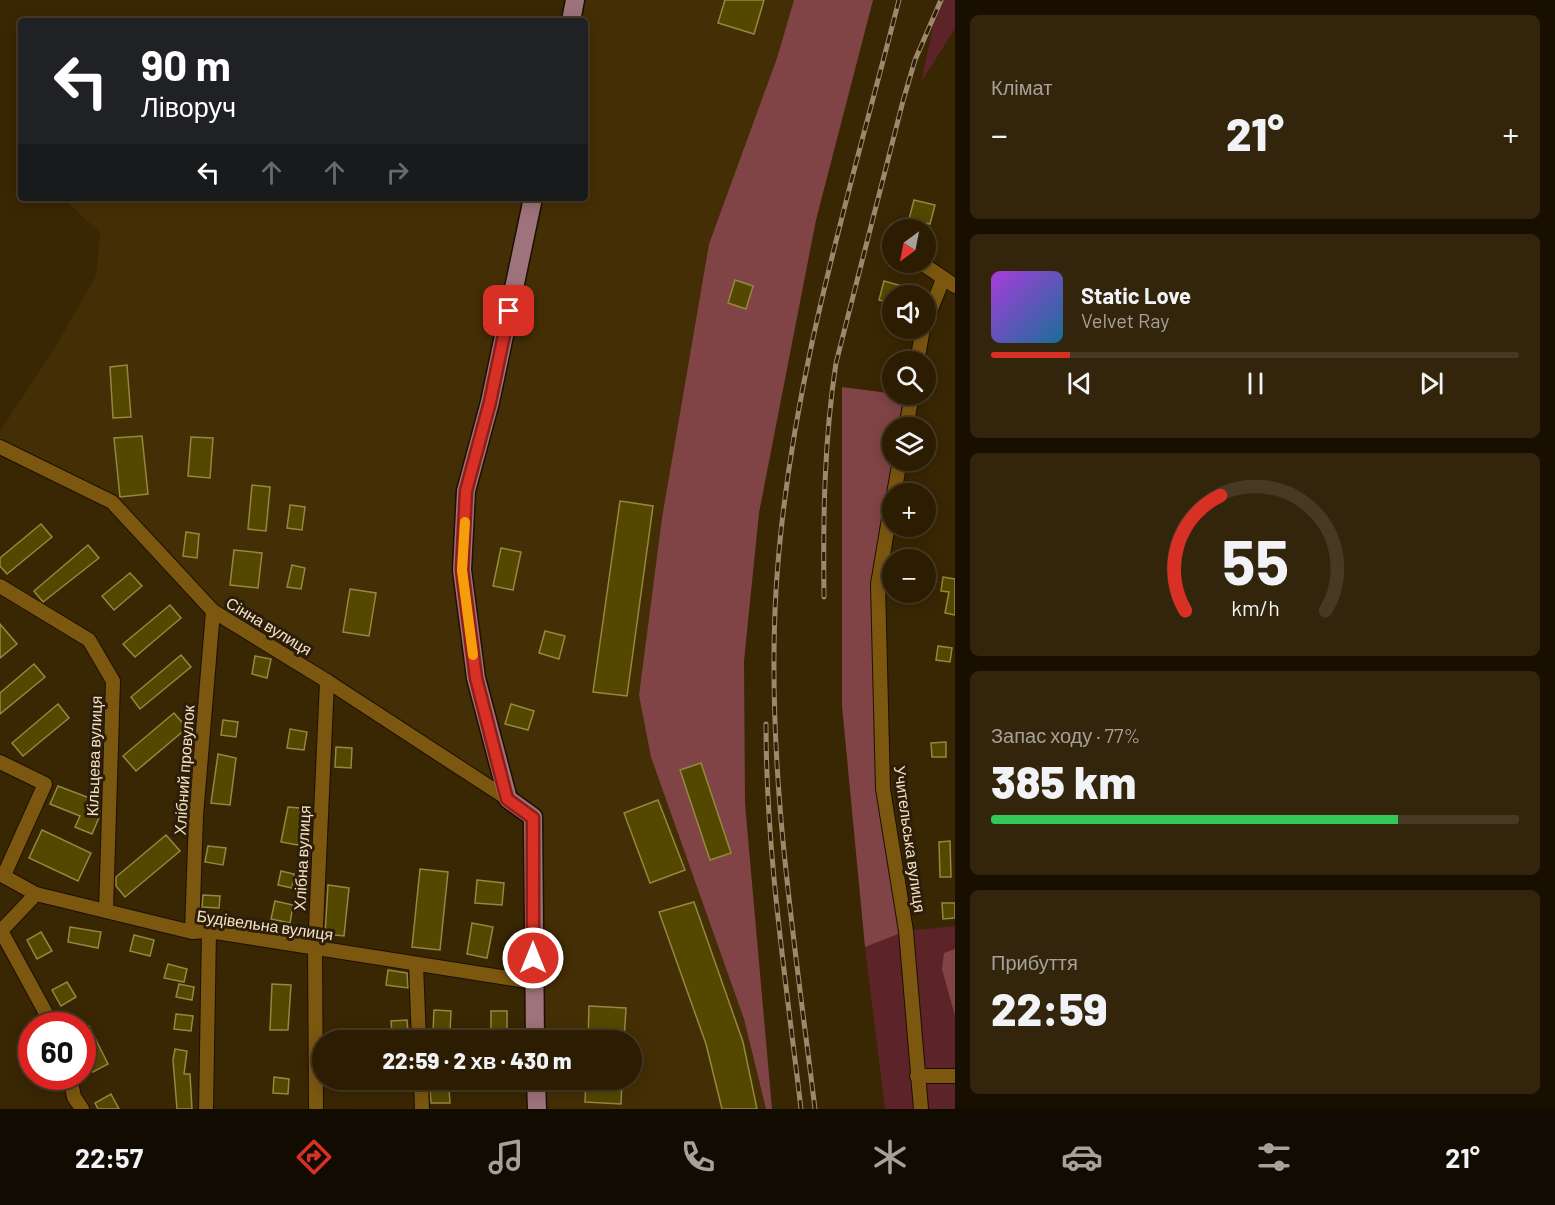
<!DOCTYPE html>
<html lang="uk">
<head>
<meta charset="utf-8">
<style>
  body { margin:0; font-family:Barlow,sans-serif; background:#33250c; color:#f1f3f6; height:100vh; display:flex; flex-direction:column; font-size:22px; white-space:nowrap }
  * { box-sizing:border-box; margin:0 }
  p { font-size:20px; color:#a6a199 }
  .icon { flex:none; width:33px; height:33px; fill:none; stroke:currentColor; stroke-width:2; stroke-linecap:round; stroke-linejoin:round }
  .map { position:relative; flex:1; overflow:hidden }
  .panel { display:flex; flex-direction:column; gap:15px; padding:15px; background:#180f01; width:600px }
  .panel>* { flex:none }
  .hud { position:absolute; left:18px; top:18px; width:570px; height:183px; border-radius:6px; box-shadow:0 3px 15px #0003,0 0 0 2px #473a24; background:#202124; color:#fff; overflow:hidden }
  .needle { width:39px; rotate:212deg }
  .controls { position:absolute; left:882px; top:219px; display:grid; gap:12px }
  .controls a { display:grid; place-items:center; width:54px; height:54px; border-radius:50%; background:#2b1c02; box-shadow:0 3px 15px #0003,0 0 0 2px #473a24; font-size:30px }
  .speed { position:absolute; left:18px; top:1012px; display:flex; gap:12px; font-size:30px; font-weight:700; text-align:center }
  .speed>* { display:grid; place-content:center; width:78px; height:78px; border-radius:50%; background:#2b1c02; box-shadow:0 3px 15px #0003,0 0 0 2px #473a24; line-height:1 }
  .speed .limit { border:9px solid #d22; background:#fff; color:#111 }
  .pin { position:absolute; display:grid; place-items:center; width:51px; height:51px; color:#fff; margin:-26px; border-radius:12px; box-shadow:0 3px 9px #0006 }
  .me { position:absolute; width:66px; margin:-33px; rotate:0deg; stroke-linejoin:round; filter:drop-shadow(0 0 4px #0008) }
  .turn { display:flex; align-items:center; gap:21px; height:126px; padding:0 24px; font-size:27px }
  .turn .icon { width:78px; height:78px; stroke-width:2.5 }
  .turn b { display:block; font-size:42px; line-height:51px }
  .lanes { display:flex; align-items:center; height:57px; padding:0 24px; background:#0003; justify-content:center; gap:30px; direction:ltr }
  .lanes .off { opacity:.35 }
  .big { font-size:45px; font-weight:800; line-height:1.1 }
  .panel .tile { flex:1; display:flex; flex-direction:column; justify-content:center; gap:9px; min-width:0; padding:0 21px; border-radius:9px; background:#33250c }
  .panel .dial { align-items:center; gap:0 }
  .dial svg { height:156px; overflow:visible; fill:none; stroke:#473a24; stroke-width:7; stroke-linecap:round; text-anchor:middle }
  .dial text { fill:#f1f3f6; stroke:none }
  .song { display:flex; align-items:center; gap:18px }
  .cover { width:72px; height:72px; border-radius:9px; background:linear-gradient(135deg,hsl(280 70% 55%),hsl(200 70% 35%)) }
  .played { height:6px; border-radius:3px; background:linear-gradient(90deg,#d93025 15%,#473a24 15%) }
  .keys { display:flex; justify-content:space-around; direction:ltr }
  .heat { display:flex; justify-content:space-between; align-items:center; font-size:33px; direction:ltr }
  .charge { height:9px; border-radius:4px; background:linear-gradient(90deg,#34c759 77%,#473a24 0) }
  .trip { position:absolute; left:312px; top:1030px; width:330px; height:60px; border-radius:30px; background:#2b1c02; box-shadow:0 3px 15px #0003,0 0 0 2px #473a24; font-weight:800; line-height:60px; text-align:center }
  .tabs { display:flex; height:96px; justify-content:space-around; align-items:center; background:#110b01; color:#a6a199 }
  .tabs .icon { width:42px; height:42px }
  .tabs .selected { color:#d93025 }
  .tabs b { font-size:27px; color:#f1f3f6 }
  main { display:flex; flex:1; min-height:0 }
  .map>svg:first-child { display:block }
  .built { fill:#442e05 }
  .green { fill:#5c2428 }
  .forest { fill:#814446 }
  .building { fill:#544800; stroke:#95873f; stroke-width:1.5 }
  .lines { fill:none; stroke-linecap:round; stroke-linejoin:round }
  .minor-casing { stroke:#1c1000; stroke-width:16 }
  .major-casing { stroke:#1c1000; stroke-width:21 }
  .minor { stroke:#7c5710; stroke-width:14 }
  .major { stroke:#9e737b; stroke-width:18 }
  .rail-casing { stroke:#9d8968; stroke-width:5 }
  .rail { stroke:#2b1e0a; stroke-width:3; stroke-dasharray:9; stroke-linecap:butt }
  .route-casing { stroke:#8d1f18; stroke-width:15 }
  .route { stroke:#d93025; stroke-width:10 }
  .slow { stroke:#f59e0b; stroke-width:10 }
  .labels { text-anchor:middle; stroke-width:6; stroke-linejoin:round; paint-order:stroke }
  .street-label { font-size:16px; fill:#f6e1c2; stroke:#2b1e0a }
</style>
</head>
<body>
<main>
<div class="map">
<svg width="955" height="1109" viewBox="0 0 955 1109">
  <rect width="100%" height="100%" fill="#392603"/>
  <path class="built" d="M575,0h219l-17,58 -68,186 -47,274 -23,177 105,324 22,90h-229l-1,-29h96v-39h-97l-2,-224 -320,-206 -101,-109 -112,-55v-16l53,-80 43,-75 4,-43 -37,-35h522v-177h-14z"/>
  <g class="green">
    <path d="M939,0h16v29l-34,53z"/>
    <path d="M955,926v183h-70l-20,-162 41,-16z"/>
  </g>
  <g class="forest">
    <path d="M794,0h79l-57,220 -30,154 -27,139 -15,148 1,143 27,305h-6l-22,-90 -93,-262 -12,-62 23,-177 47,-274 68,-186z"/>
    <path d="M842,387l69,9 -5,31 -14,1v32l8,1 -22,123 5,205 23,142 -41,16 -23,-241z"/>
    <path d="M955,949v67l-13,-47 2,-16z"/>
  </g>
  <g class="building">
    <path d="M725,0h39l-10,34 -36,-11z"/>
    <path d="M914,200l21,5 -5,19 -21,-5z"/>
    <path d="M735,280l18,6 -7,23 -18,-6z"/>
    <path d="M884,281l18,5 -2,10h-8v7l-13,-3z"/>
    <path d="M127,365l4,52 -18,1 -3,-51z"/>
    <path d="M142,436l6,58 -28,3 -6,-59z"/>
    <path d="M191,437l22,1 -3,40 -22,-2z"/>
    <path d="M252,485l18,2 -4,44 -18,-2z"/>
    <path d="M620,501l33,5 -26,190 -34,-4z"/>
    <path d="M290,505l15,2 -3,23 -15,-2z"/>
    <path d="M41,524l11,13 -45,37 -7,-8v-8z"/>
    <path d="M186,532l13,2 -2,24 -14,-2z"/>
    <path d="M88,545l11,13 -56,44 -9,-11z"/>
    <path d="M501,548l20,4 -8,38 -20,-4z"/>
    <path d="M234,550l28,3 -4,35 -28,-3z"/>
    <path d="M292,565l13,3 -4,21 -14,-2z"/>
    <path d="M130,573l12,13 -28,24 -12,-14z"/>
    <path d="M943,577l12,2v36l-10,-2 4,-21 -8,-1z"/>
    <path d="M350,589l26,4 -7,43 -26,-4z"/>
    <path d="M170,605l11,13 -46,39 -12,-13z"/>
    <path d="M0,624l17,20 -17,14z"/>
    <path d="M545,631l20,5 -6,23 -20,-6z"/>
    <path d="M938,646l14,2 -2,14 -14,-2z"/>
    <path d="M181,655l10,12 -51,42 -9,-12z"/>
    <path d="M255,656l16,3 -4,19 -15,-4z"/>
    <path d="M34,664l11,13 -45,37v-21z"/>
    <path d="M58,704l11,14 -46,38 -11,-13z"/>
    <path d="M511,704l23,7 -6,19 -23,-6z"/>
    <path d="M174,713l13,15 -51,43 -13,-15z"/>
    <path d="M223,720l15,2 -2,15 -15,-2z"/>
    <path d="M290,729l17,3 -3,18 -17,-2z"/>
    <path d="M946,742v15h-14l-1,-14z"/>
    <path d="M336,747l16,1 -1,20 -16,-1z"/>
    <path d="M218,754l18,4 -6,47 -19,-2z"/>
    <path d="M701,763l30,90 -21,7 -30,-90z"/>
    <path d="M58,786l42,16v13l-8,19 -17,-7 5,-11 -30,-12z"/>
    <path d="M658,800l27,70 -35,13 -26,-70z"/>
    <path d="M288,807l12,1 -2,37 -17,-3z"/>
    <path d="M42,830l49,23 -13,28 -49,-23z"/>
    <path d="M166,835l14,16 -55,46 -9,-11v-9z"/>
    <path d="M950,841l1,36h-11l-1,-35z"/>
    <path d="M208,846l18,2 -3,17 -18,-3z"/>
    <path d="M420,869l28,3 -8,78 -28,-3z"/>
    <path d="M281,871l13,3 -2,14 -14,-3z"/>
    <path d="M477,880l27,3 -2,22 -27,-2z"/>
    <path d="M328,885l21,3 -5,48 -19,-2z"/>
    <path d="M203,895l17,1 -1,12 -17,-1z"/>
    <path d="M275,901l18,4 -3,18 -19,-4z"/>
    <path d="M694,902l49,140 14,67h-35l-16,-65 -47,-132z"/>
    <path d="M942,903h13v15l-12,1z"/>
    <path d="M472,923l21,4 -6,31 -20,-4z"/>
    <path d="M70,927l31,5 -3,16 -30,-6z"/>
    <path d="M41,932l11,19 -15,8 -10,-19z"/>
    <path d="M134,935l20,5 -4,16 -20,-5z"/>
    <path d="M168,964l19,5 -3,13 -20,-4z"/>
    <path d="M388,970l19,3 1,15 -22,-3z"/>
    <path d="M67,982l9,15 -15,9 -9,-16z"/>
    <path d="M179,984l15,3 -2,13 -16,-3z"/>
    <path d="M272,984l19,1 -3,45h-18z"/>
    <path d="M589,1006l37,2 -2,33h-36z"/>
    <path d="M434,1010l17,1 -1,21h-17z"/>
    <rect x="491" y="1011" width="16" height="30"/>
    <path d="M176,1014l17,2 -2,15 -17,-2z"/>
    <path d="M407,1020l1,12 -16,1 -1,-12z"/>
    <path d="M89,1026l19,38 -15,8 -11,-22v-21z"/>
    <path d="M175,1049l12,2 -3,23h6l2,35h-15l-4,-49z"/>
    <path d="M274,1077l15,2 -1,15 -15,-1z"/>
    <path d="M586,1080h36l-1,24 -36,-2z"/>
    <path d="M449,1088l1,15h-19l-1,-14z"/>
    <path d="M111,1094l8,15h-21l-3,-6z"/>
  </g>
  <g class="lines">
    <g class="minor-casing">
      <g id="minor">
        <path d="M920,262l35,24"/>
        <path d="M926,322l17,-43"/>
        <path d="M917,362l6,-34"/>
        <path d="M906,428l6,-34"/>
        <path d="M0,447l112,55 101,109 114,70 181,118"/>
        <path d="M894,494l6,-34"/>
        <path d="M892,501l-14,83 5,205 23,142 15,178"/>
        <path d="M0,586l89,54 24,41 -7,230"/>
        <path d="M0,762l45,22 -41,91"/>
        <path d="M0,874l36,20 156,38 17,-1 324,51"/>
        <path d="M0,929l53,97"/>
        <path d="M0,932l36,-38"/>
        <path d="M192,932l4,-116 17,-205"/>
        <path d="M416,964l3,77"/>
        <path d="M917,1076h38"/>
        <path d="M70,1077l4,20 8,12"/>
        <path d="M421,1080l1,29"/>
        <path d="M206,1109l3,-178"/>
        <path d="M316,1109l-1,-160 12,-268"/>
      </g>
    </g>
    <g class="major-casing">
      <g id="major">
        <path d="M571,21l4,-21"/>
        <path d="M533,198l-43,204 -24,89 -4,79 14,108 32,121 25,18 2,224"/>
        <path d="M536,1080l1,29"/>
      </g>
    </g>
    <use href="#minor" class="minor"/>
    <use href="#major" class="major"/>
    <g class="rail-casing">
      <g id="rail">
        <path d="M824,597c-1,-78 0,-156 12,-234l67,-262 12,-41 26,-60"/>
        <path d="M766,724c0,129 20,257 35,385"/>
        <path d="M815,1109c-21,-172 -49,-344 -39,-518 12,-202 73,-396 123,-591"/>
      </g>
    </g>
    <use href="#rail" class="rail"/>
  </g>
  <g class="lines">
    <g class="route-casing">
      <path id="route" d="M509,311l-19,91 -24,89 -4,79 14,108 31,121 26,19v140"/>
    </g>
    <use href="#route" class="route"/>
    <path class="slow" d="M465,522l-3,48 11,85"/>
  </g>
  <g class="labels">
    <g class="street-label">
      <text transform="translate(269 626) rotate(31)" y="6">Сінна вулиця</text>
      <text transform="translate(94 756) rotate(-88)" y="6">Кільцева вулиця</text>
      <text transform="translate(184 770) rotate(-86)" y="6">Хлібний провулок</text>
      <text transform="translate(910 839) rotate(82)" y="6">Учительська вулиця</text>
      <text transform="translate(302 858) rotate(-87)" y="6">Хлібна вулиця</text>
      <text transform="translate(265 925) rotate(8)" y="6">Будівельна вулиця</text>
    </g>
  </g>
</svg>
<div class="controls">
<a><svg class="needle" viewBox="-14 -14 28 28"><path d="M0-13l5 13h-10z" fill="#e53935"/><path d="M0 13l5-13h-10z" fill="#a6a199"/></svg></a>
<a><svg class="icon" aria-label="sound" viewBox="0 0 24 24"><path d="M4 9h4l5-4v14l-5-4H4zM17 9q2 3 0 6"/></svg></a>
<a><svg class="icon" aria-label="search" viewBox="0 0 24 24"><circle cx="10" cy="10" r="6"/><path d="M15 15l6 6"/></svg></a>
<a><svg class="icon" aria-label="layers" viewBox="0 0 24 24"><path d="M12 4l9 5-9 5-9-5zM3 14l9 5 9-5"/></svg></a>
<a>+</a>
<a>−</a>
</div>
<div class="speed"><div class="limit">60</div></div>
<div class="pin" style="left:509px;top:311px;background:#d93025"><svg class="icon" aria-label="arrive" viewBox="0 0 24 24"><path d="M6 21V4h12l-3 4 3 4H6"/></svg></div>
<svg class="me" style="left:533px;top:958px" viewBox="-20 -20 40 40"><circle r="17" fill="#d93025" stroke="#fff" stroke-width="3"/><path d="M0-11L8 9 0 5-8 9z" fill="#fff"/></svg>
<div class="trip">22:59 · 2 хв · 430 m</div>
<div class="hud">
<div class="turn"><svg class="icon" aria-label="left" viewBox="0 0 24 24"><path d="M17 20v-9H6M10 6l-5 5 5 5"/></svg><div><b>90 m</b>Ліворуч</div></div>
<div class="lanes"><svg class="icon" aria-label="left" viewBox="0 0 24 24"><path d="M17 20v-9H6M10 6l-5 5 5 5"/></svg><svg class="icon off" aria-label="ahead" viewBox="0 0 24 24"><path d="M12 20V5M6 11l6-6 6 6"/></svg><svg class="icon off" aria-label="ahead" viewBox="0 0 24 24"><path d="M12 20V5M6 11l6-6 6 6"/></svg><svg class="icon off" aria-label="right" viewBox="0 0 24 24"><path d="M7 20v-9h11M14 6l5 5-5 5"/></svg></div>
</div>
</div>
<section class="panel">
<div class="tile"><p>Клімат</p>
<div class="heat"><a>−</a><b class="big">21°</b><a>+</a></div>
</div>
<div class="tile">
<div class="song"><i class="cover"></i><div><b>Static Love</b><p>Velvet Ray</p></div></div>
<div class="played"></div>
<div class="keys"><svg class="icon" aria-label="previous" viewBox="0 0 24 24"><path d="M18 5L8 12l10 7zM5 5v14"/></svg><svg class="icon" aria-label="pause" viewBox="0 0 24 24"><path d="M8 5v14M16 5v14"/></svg><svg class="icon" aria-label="next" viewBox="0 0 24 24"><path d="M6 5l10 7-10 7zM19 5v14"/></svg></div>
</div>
<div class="tile dial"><svg viewBox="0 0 100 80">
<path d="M14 69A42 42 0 1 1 86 69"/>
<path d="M14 69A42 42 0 0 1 32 10" stroke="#d93025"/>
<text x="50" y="56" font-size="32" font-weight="700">55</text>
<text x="50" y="72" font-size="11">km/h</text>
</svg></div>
<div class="tile"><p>Запас ходу · 77%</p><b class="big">385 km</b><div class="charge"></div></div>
<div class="tile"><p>Прибуття</p><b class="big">22:59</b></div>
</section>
</main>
<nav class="tabs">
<b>22:57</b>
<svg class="icon selected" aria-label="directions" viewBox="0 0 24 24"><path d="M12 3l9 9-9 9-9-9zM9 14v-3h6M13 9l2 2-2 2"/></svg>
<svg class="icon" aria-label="music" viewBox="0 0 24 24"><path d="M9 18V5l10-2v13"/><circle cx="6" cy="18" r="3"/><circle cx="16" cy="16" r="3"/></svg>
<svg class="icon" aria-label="phone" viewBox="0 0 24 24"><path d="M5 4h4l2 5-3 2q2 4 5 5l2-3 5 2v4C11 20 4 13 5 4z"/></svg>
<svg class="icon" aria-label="climate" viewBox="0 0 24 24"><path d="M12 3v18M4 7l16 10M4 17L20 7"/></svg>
<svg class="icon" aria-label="car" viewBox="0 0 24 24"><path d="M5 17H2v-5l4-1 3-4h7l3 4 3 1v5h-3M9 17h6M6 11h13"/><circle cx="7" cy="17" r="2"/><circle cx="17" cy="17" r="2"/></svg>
<svg class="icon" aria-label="filters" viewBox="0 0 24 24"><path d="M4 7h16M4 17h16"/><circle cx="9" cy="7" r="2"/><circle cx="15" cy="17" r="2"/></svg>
<b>21°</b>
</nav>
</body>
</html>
